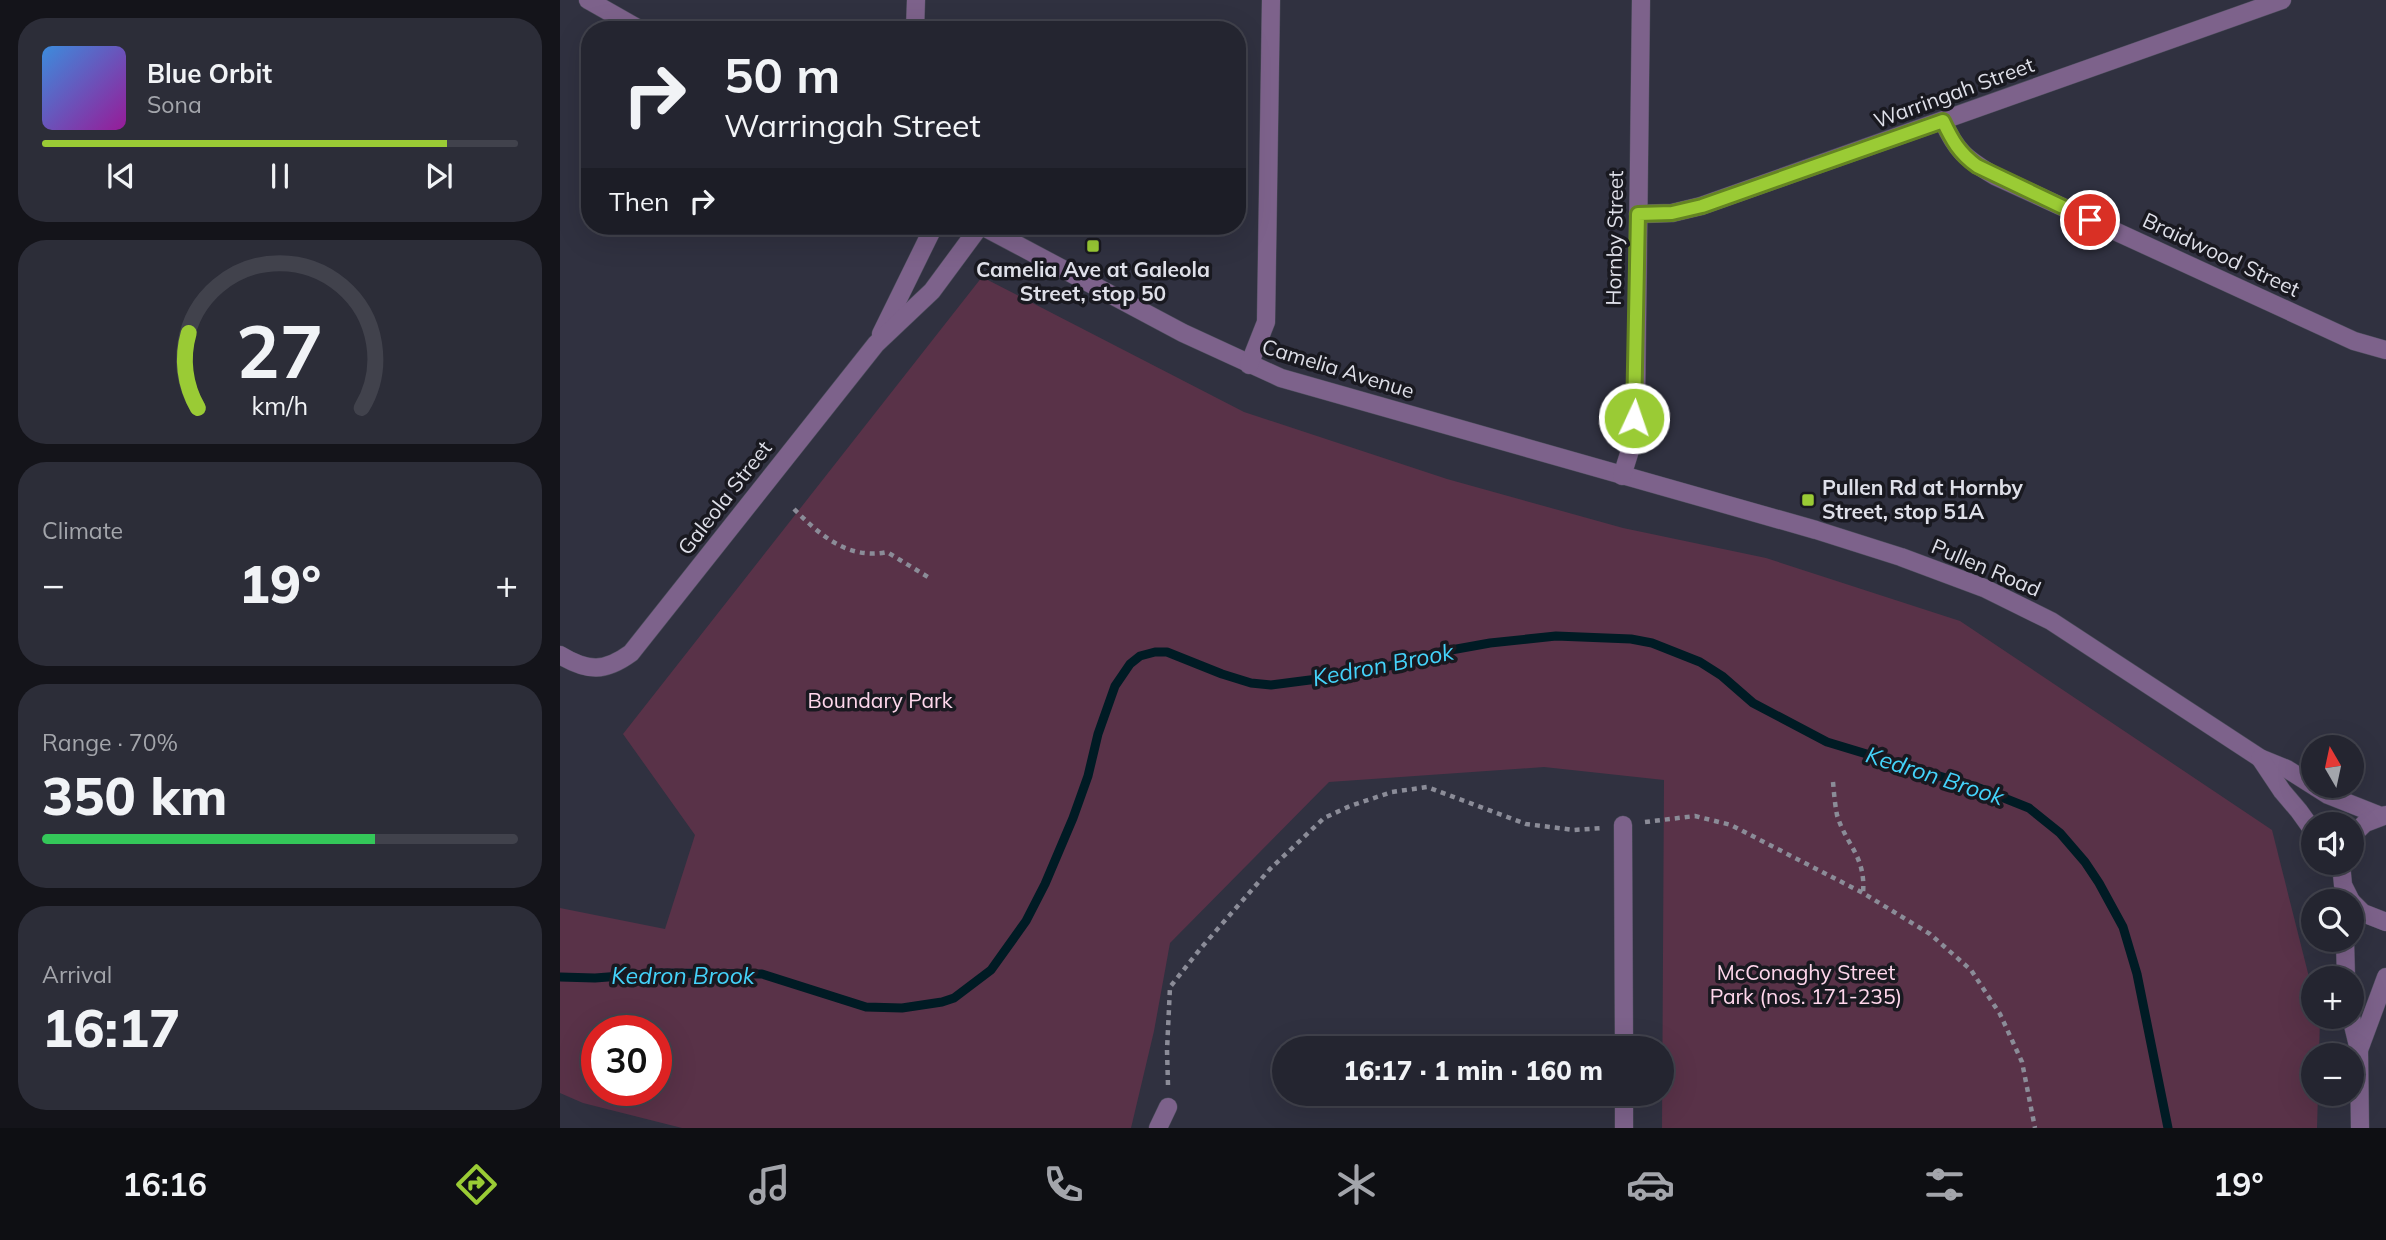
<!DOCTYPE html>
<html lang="en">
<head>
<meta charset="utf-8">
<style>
  body { margin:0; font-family:Mulish,sans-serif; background:#2c2d38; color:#f1f3f6; height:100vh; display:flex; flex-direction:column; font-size:26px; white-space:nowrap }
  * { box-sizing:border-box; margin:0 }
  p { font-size:23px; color:#a3a5ab }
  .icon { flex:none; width:38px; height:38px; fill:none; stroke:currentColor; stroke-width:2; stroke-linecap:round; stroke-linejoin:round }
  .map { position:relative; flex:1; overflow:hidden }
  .panel { display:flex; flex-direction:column; gap:18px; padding:18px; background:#14141a; width:560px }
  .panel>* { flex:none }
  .top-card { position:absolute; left:21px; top:21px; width:665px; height:214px; border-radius:28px; box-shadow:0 7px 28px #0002,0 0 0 2px #41424c; background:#242530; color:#f1f3f6; overflow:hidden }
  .needle { width:46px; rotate:351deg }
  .fabs { position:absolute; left:1741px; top:735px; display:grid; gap:14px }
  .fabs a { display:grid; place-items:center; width:63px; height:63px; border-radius:50%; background:#242530; box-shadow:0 7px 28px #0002,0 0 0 2px #41424c; font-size:35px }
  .speed { position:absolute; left:21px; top:1015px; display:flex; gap:14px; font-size:35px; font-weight:700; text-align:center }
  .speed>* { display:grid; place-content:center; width:91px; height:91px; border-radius:50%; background:#242530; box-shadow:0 7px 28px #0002,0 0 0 2px #41424c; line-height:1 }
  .speed .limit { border:10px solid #d22; background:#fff; color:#111 }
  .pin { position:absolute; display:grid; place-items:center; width:60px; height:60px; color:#fff; margin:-30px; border:4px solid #fff; border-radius:50%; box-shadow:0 2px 7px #0007 }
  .me { position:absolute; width:77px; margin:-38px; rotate:3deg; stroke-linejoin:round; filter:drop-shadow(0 0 5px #0008) }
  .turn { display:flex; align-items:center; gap:24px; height:147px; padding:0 28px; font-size:32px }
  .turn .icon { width:91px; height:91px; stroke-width:2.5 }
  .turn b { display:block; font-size:49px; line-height:60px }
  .then { display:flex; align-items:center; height:66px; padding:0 28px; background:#0003; gap:14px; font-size:26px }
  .big { font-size:52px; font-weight:800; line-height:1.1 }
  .panel .card { flex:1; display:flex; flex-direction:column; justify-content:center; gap:10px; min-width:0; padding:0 24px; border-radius:28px; background:#2c2d38 }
  .panel .dial { align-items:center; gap:0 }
  .dial svg { height:182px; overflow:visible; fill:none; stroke:#41424c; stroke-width:7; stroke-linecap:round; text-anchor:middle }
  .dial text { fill:#f1f3f6; stroke:none }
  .song { display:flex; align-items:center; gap:21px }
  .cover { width:84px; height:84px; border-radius:10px; background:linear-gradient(135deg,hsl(210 70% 55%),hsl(300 70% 35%)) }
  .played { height:7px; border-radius:4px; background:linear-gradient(90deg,#9acb35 85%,#41424c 85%) }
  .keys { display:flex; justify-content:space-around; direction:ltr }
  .heat { display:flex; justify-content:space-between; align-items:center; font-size:38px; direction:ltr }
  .charge { height:10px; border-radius:5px; background:linear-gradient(90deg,#34c759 70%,#41424c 0) }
  .trip { position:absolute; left:712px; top:1036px; width:402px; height:70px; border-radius:35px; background:#242530; box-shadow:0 7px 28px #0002,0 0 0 2px #41424c; font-weight:800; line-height:70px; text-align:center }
  .menu { display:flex; height:112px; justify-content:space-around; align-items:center; background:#0e0f13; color:#a3a5ab }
  .menu .icon { width:49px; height:49px }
  .menu .current { color:#9acb35 }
  .menu b { font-size:32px; color:#f1f3f6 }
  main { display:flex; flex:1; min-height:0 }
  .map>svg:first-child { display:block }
  .green { fill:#593248; fill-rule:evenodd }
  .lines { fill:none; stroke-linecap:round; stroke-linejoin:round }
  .stream { stroke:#001b24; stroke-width:9 }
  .minor-casing { stroke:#4c4d5b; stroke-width:19 }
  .path { stroke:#8b8c98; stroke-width:4.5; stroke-dasharray:5 5; stroke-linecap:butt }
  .minor { stroke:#7d628b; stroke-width:18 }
  .route-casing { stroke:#648422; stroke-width:18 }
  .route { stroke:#9acb35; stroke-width:12 }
  .poi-dot { fill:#9acb35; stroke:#191920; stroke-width:2.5 }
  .labels { text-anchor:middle; stroke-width:7; stroke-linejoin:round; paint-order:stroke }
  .street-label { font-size:21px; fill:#dedfe8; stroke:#191920 }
  .poi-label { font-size:21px; font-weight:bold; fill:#dedfe8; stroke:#191920 }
  .park-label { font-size:21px; fill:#ffd7ec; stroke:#191920 }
  .water-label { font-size:23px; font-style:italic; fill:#44d3fa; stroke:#191920 }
</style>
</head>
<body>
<main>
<section class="panel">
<div class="card">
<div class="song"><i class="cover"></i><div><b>Blue Orbit</b><p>Sona</p></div></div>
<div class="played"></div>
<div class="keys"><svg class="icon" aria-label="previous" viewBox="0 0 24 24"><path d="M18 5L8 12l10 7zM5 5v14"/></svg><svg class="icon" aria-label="pause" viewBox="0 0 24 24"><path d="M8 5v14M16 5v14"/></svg><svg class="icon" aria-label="next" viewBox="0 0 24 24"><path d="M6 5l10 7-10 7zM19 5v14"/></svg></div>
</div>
<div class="card dial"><svg viewBox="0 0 100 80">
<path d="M14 69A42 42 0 1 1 86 69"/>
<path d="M14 69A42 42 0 0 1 10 36" stroke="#9acb35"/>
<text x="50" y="56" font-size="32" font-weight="700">27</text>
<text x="50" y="72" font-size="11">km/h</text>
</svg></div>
<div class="card"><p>Climate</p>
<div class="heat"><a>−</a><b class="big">19°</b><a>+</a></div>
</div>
<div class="card"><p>Range · 70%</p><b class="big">350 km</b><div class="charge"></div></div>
<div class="card"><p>Arrival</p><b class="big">16:17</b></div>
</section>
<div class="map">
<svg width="1826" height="1128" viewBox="0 0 1826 1128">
  <rect width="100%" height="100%" fill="#303140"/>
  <path class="green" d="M422,277l262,135 203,67 176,49 143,30 194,63 312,209 41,163 1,24 6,1 -1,37h-5v39h4l-1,34h-655l2,-348 -120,-13 -215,15 -159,161 -16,88 -23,97h-449l-99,-25 -23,-10v-185l105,21 30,-94 -72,-101zM37,1031h59v59h-59z"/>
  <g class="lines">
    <path class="stream" d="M0,977l35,1 65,-5 102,1 104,33 36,1 40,-6 12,-4 37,-28 35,-49 19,-37 28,-66 15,-42 10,-42 17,-48 15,-22 10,-8 15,-4h12l55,22 29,9 20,2 93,-12 76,-21 50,-9 66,-7 75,3 21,4 48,19 22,14 31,27 74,39 152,46 50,20 31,25 25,29 14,21 24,44 14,47 31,154"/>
    <g class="minor-casing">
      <g id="minor">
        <path d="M28,0l53,30"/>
        <path d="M355,30l1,-30"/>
        <path d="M1383,121c13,30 23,38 52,55l359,165 32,9"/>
        <path d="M1078,214l34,-1 29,-7 581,-206"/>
        <path d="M422,226l201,107 98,45 535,152 85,27 83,31 67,33 209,137 27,11 41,26 53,21"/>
        <path d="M321,334l53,-108"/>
        <path d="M689,365l17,-43 5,-322"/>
        <path d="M1062,476l10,-32 4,-38 5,-406"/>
        <path d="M0,655c28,17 45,17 71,-2l245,-309 56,-53 48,-65"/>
        <path d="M1700,758l22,33 17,20 15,21"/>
        <path d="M1063,825l1,223"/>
        <path d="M1792,836l13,-13 21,-8"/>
        <path d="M1781,863l2,22 8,16"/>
        <path d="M1792,902l11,11 23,9"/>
        <path d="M1785,940l1,38"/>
        <path d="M1791,1017l8,33 1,78"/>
        <path d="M1799,1050l27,-73"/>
        <path d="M1064,1094v34"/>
        <path d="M598,1128l10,-21"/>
      </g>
    </g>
    <g class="path">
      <path d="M234,509c26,26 54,51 93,43l41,25"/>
      <path d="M1273,782c1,11 2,23 4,33 9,30 29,41 26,78"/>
      <path d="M1085,822l50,-6 36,9 132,68 67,41 41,36 29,44 22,48 13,66"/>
      <path d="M608,1085l-1,-35 3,-63 31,-39 69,-79 54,-51 26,-12 42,-14 35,-5 99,37 48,6 28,-2"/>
    </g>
    <use href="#minor" class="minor"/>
  </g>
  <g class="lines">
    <g class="route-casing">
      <path id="route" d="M1074,418l4,-204 34,-1 30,-7 241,-85c9,19 16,32 34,45l113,54"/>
    </g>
    <use href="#route" class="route"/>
  </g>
  <g class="poi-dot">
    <rect x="526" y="239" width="14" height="14" rx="3.5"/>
    <rect x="1241" y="493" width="14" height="14" rx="3.5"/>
  </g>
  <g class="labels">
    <g class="street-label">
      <text transform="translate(1394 93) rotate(-20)" y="7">Warringah Street</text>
      <text transform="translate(1055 238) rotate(-89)" y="7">Hornby Street</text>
      <text transform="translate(1661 255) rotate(25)" y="7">Braidwood Street</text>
      <text transform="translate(778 369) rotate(17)" y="7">Camelia Avenue</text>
      <text transform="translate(165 498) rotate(-52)" y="7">Galeola Street</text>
      <text transform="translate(1426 568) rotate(23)" y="7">Pullen Road</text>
    </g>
    <g class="poi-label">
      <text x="533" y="277">Camelia Ave at Galeola<tspan x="533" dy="24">Street, stop 50</tspan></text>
      <text x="1262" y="495" text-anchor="start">Pullen Rd at Hornby<tspan x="1262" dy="24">Street, stop 51A</tspan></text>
    </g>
    <g class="park-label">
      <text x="320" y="708">Boundary Park</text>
      <text x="1246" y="980">McConaghy Street<tspan x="1246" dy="24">Park (nos. 171-235)</tspan></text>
    </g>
    <g class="water-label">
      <text transform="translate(823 665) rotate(-11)" y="8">Kedron Brook</text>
      <text transform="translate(1375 776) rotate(18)" y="8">Kedron Brook</text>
      <text x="123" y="984">Kedron Brook</text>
    </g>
  </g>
</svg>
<div class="fabs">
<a><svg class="needle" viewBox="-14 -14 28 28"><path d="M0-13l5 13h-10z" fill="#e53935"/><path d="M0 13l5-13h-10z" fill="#a3a5ab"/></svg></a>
<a><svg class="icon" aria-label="sound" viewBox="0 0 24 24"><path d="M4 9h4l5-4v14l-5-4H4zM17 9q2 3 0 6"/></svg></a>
<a><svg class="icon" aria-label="search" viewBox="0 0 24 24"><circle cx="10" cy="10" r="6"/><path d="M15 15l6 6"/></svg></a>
<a>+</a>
<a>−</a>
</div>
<div class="speed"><div class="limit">30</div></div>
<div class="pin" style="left:1530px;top:220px;background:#d93025"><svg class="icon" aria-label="arrive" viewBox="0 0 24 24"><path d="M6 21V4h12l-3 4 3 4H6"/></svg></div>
<svg class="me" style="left:1074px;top:418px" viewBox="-20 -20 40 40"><circle r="17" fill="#9acb35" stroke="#fff" stroke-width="3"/><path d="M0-11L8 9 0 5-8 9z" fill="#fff"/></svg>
<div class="trip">16:17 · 1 min · 160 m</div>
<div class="top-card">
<div class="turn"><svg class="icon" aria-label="right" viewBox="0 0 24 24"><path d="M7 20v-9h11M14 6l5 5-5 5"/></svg><div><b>50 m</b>Warringah Street</div></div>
<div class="then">Then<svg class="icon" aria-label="right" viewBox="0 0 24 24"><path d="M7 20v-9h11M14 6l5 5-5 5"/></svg></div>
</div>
</div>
</main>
<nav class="menu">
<b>16:16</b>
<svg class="icon current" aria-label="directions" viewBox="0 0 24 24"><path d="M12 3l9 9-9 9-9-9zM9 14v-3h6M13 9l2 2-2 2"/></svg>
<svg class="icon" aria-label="music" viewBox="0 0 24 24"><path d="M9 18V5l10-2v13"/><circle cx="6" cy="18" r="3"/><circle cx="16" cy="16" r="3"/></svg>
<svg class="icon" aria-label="phone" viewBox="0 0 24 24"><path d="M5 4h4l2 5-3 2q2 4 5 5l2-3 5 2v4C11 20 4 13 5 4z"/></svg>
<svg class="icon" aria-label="climate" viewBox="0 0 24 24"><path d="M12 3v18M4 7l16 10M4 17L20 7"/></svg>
<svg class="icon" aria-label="car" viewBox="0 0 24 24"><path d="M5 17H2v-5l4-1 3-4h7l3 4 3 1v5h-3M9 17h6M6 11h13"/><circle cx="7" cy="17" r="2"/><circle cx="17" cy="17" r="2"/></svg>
<svg class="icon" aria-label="filters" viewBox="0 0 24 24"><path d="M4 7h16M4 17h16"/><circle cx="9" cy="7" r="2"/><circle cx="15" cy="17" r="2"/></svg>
<b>19°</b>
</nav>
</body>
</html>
